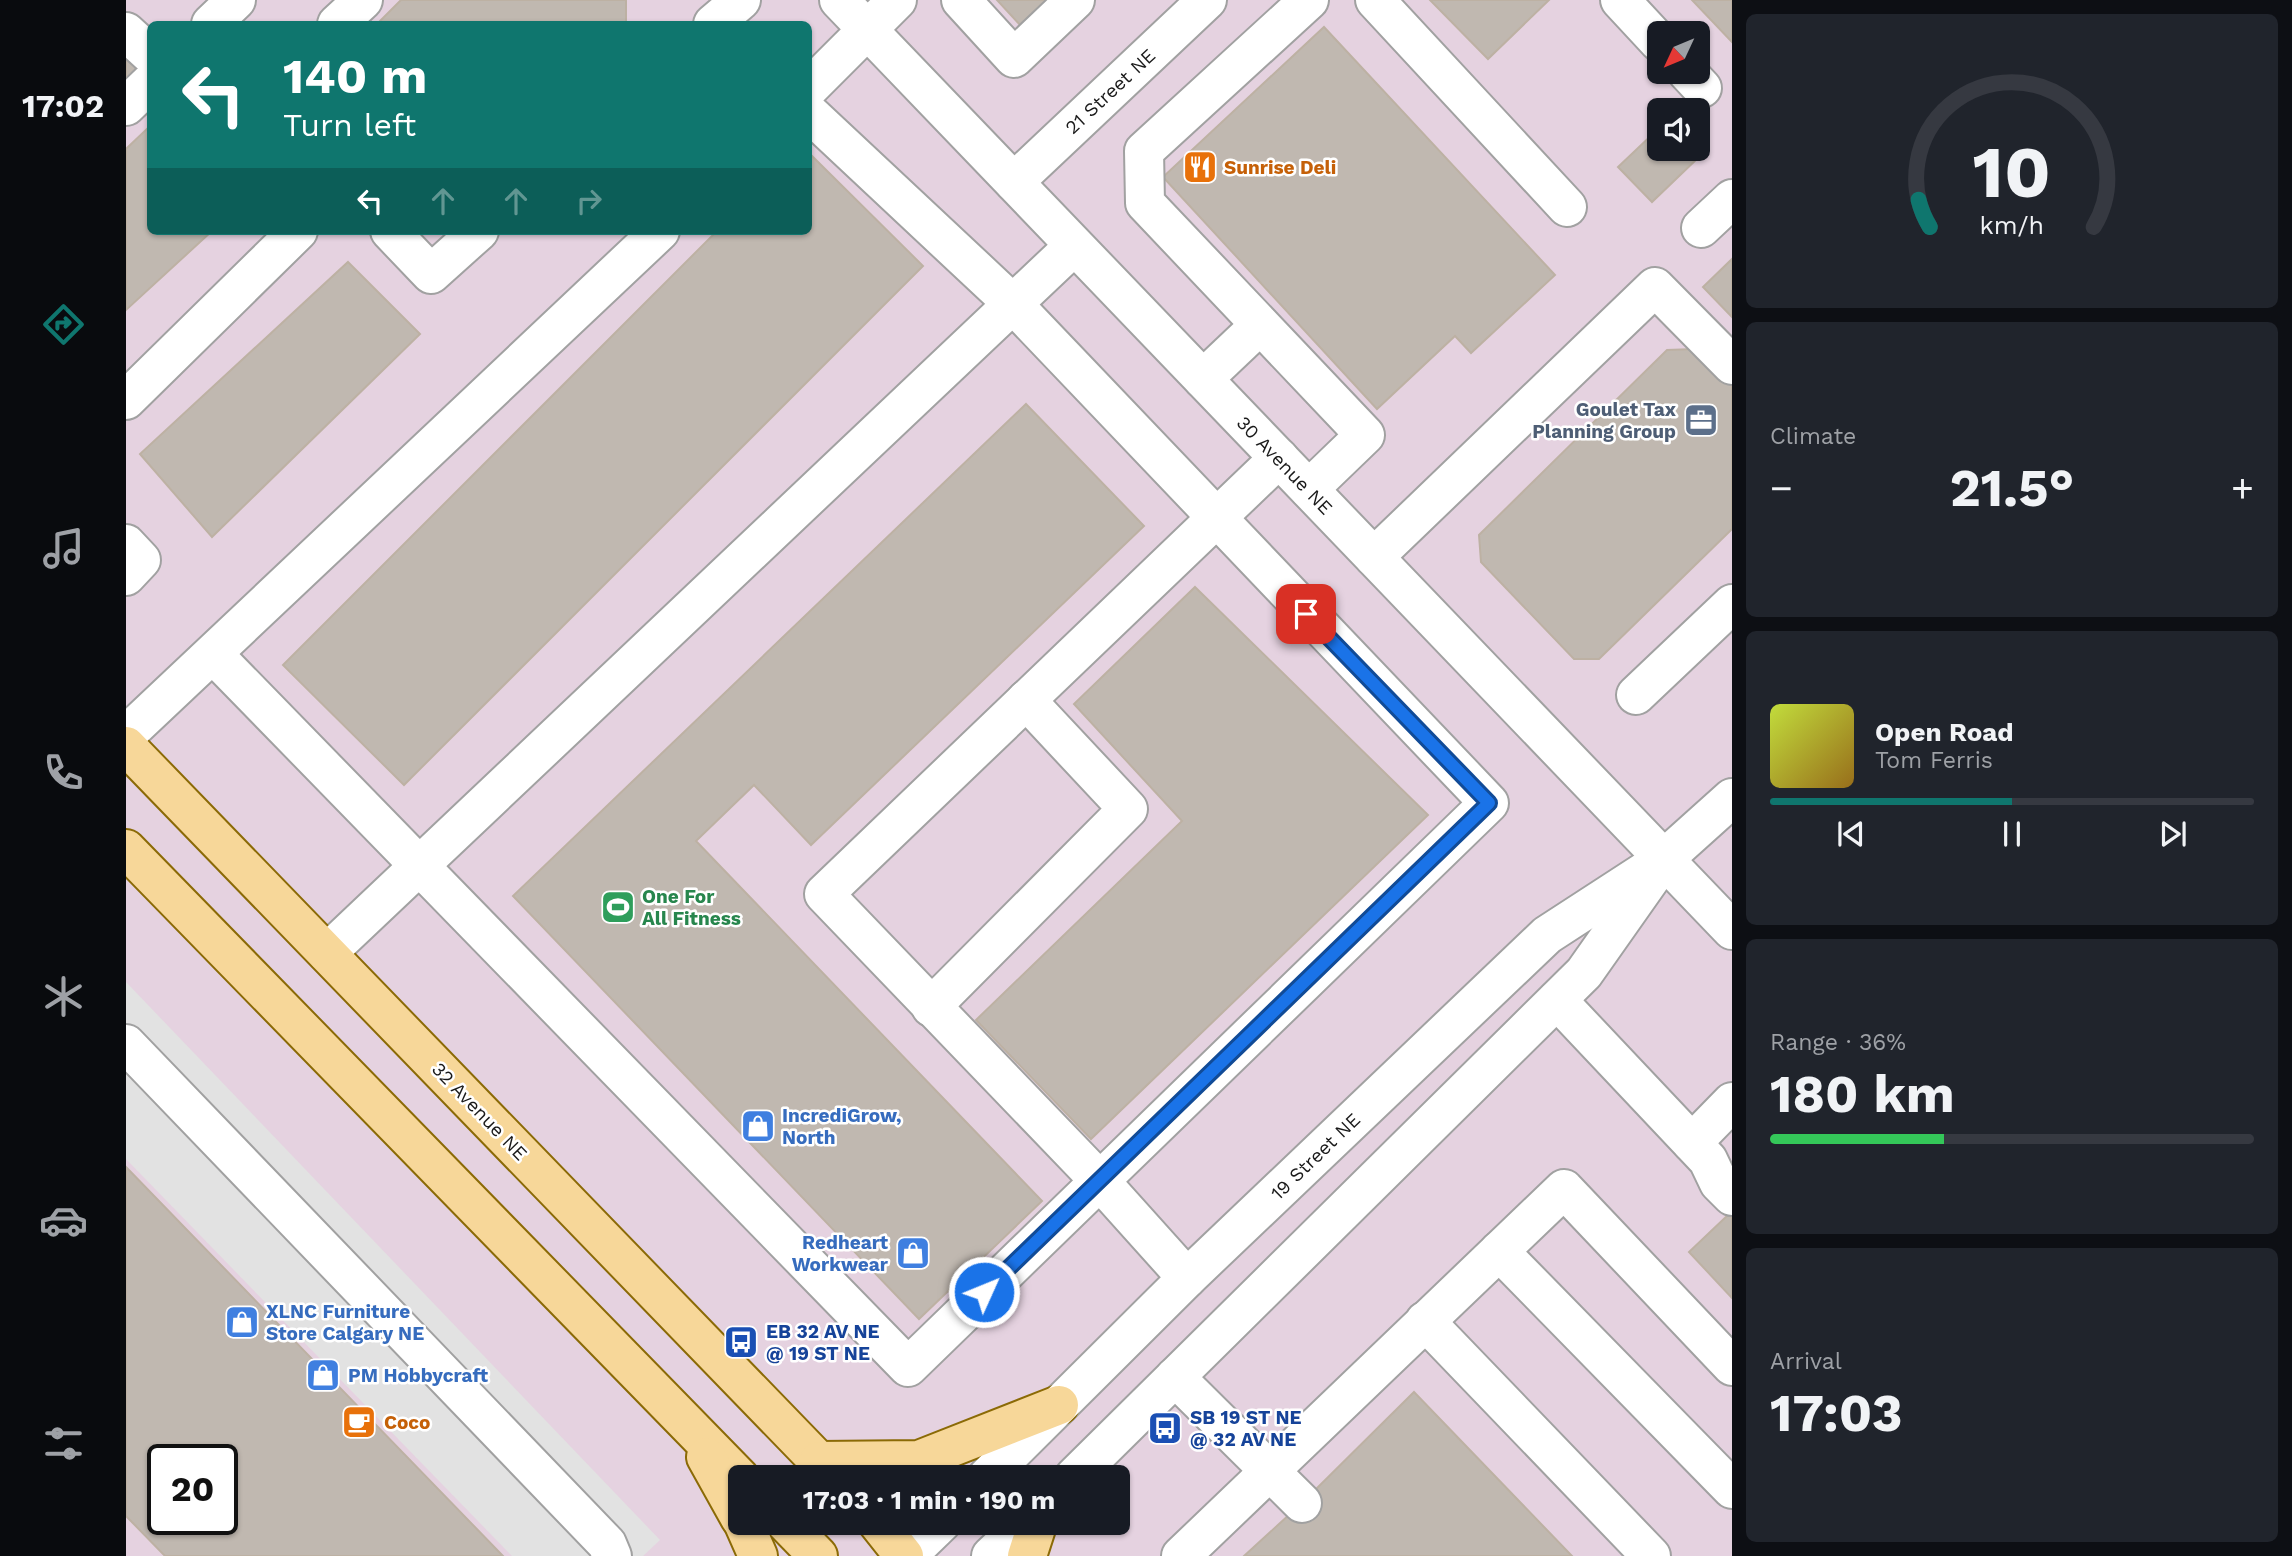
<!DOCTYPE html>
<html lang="en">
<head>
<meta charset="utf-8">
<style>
  body { margin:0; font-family:"Work Sans",sans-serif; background:#20242c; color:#f1f3f6; height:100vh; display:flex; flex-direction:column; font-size:26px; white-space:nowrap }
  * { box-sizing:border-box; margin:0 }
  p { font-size:23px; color:#9ea1a6 }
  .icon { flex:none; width:38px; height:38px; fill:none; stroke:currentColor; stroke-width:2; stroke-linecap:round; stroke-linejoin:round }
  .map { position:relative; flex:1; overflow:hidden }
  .drawer { display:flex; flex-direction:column; gap:14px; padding:14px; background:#0d0f14; width:560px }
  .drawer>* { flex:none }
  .hud { position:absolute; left:21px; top:21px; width:665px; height:214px; border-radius:10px; box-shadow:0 2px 5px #0004; background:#0f766e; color:#fff; overflow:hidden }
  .needle { width:46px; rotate:226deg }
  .buttons { position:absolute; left:1521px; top:21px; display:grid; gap:14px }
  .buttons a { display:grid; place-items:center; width:63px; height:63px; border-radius:10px; background:#171b24; box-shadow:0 2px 5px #0004; font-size:35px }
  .speed { position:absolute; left:21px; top:1444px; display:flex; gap:14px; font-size:35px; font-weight:700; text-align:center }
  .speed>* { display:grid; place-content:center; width:91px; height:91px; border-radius:50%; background:#171b24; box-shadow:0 2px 5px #0004; line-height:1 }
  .speed .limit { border:4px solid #111; border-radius:10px; background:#fff; color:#111 }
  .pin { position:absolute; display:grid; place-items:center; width:60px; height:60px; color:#fff; margin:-30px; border-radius:14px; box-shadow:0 4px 10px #0006 }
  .me { position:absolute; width:77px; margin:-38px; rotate:46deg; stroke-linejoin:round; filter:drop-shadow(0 0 5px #0008) }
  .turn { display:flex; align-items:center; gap:24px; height:147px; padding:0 21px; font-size:32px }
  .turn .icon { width:91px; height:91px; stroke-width:2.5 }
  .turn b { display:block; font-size:49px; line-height:60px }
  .lanes { display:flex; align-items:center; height:66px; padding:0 21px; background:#0003; justify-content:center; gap:35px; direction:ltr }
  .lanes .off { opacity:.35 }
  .big { font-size:52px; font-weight:700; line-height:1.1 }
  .drawer .tile { flex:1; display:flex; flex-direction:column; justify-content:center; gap:10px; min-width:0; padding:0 24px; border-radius:10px; background:#20242c }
  .drawer .dial { align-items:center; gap:0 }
  .dial svg { height:182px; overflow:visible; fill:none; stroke:#363941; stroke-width:7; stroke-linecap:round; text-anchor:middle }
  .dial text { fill:#f1f3f6; stroke:none }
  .song { display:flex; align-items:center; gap:21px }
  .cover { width:84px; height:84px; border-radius:10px; background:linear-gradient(135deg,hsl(70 70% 55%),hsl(40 70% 35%)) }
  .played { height:7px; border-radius:4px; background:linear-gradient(90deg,#0f766e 50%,#363941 50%) }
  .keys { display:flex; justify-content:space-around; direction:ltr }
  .heat { display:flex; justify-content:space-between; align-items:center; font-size:38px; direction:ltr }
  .charge { height:10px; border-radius:5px; background:linear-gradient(90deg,#34c759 36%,#363941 0) }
  .trip { position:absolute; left:602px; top:1465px; width:402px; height:70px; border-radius:10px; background:#171b24; box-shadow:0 2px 5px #0004; font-weight:700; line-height:70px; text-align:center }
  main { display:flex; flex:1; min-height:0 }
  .dock { display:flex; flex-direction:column; width:126px; justify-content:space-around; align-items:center; background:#090b0e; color:#9ea1a6 }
  .dock .icon { width:49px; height:49px }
  .dock .on { color:#0f766e }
  .dock b { font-size:32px; color:#f1f3f6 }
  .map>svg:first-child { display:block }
  .industrial { fill:#e5d2e0; fill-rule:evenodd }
  .parking { fill:#e2e2e2 }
  .building { fill:#c0b8b0; stroke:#bdb1a3; stroke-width:2; fill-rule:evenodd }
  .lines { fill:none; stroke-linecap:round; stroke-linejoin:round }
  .minor-casing { stroke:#a1a1a1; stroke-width:42 }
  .major-casing { stroke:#8b6a06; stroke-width:42 }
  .minor { stroke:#fff; stroke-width:38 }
  .major { stroke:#f7d799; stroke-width:38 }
  .route-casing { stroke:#114b97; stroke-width:18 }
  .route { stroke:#1a73e8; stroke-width:12 }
  .labels { text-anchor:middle; stroke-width:5; stroke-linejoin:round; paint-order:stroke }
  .street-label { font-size:19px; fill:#1a1a1a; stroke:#fff }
  .food-label { font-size:19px; font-weight:bold; fill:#c56008; stroke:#fff; text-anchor:start }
  .service-label { font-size:19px; font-weight:bold; fill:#4e5e75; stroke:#fff; text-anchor:end }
  .leisure-label { font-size:19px; font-weight:bold; fill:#27864d; stroke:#fff; text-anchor:start }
  .shop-label { font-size:19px; font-weight:bold; fill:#366cbe; stroke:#fff; text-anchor:start }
  .transit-label { font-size:19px; font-weight:bold; fill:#164399; stroke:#fff; text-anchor:start }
</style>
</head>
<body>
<main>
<nav class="dock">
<b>17:02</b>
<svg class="icon on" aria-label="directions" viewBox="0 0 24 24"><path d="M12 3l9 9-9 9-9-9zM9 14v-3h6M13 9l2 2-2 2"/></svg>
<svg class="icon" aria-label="music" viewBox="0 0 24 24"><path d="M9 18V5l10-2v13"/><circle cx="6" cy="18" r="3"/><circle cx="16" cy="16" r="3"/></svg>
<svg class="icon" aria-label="phone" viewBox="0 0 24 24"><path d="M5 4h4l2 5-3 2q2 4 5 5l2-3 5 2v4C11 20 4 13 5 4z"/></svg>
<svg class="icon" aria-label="climate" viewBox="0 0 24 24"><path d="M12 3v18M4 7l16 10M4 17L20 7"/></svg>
<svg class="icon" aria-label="car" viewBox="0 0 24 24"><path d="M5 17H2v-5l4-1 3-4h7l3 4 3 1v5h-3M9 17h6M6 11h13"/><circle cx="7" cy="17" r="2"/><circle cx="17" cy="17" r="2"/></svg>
<svg class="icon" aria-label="filters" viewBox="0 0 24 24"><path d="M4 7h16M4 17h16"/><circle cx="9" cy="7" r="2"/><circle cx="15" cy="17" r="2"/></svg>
</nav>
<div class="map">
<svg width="1606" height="1556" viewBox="0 0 1606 1556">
  <rect width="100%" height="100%" fill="#ece9e0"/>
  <path class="industrial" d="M0,0h1606v1556h-1606zM24,24h658v207h-658zM1533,33h39v39h-39zM1533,110h39v39h-39zM37,1460h59v59h-59zM614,1477h378v45h-378z"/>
  <path class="parking" d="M0,982l534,558 -17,16h-131l-386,-397z"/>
  <g class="building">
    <path d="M275,0h225v24h-249z"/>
    <path d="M871,0h53l-28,27z"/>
    <path d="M1304,0h119l-61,59z"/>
    <path d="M1566,0h40v42z"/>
    <path d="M1198,27l231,248 -84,78 -16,-17 -78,73 -214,-232z"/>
    <path d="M0,53l14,14 -14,13z"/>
    <path d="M24,126v105h62l-86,79v-161z"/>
    <path d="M1533,128v21h31l8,9 -46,44 -34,-35z"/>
    <path d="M682,152l115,114 -519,519 -121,-120 434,-434h91z"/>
    <path d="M1606,259v58l-29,-30z"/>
    <path d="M222,262l72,72 -208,203 -72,-83z"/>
    <path d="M1569,349l37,37v143l-133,130h-25l-93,-97 -2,-27 188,-185z"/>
    <path d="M900,404l118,122 -333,319 -57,-60 -58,56 346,360 -123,118 -406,-423z"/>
    <path d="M1069,587l233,228 -337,324 -115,-119 206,-199 -108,-117z"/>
    <path d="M0,1167l377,389h-338l-39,-40zM37,1460h59v59h-59z"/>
    <path d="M1603,1214l3,4v80l-43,-46z"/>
    <path d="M1288,1392l158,164h-328l58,-53z"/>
  </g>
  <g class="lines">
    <g class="minor-casing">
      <g id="minor">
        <path d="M713,0l893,930"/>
        <path d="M835,0l53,58 61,-58"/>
        <path d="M1183,0l-165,151 1,52 220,232 -56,54"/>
        <path d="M1249,0l192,207"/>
        <path d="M1494,0l39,42"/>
        <path d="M85,24l25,-24"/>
        <path d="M211,24l26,-24"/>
        <path d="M587,24l28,-24"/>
        <path d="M0,32l24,22"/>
        <path d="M1561,72l15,16"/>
        <path d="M682,89l89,-89"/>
        <path d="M0,106l24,-23"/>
        <path d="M888,182l193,-182"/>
        <path d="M1575,228l31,-29"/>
        <path d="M264,231l41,43 48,-43"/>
        <path d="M1077,379l57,-54"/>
        <path d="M0,400l172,-169"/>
        <path d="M0,544l15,16 -15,16"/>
        <path d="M1248,557l281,-270 77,78"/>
        <path d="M87,654l695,713 581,-564 -476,-499 -205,-192"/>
        <path d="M1510,695l96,-91"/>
        <path d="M0,735l534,-504"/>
        <path d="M201,953l747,-707"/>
        <path d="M1431,1000l151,160 11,23 13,13"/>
        <path d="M805,1007l197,-198 -102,-109"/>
        <path d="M0,1044l481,500 5,12"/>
        <path d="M1566,1143l40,-41"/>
        <path d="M1373,1251l233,238"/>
        <path d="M1061,1278l-88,-98 -275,-286 455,-436"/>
        <path d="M1299,1321l226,235"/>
        <path d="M1049,1377l127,126"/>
        <path d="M861,1477l200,-199 360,-343 117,-76 68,-61"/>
        <path d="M948,1477l510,-504 69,-98"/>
        <path d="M781,1556l35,-34"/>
        <path d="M865,1556l36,-34"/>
        <path d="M1055,1556l383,-367 168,177"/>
      </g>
    </g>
    <g class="major-casing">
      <g id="major">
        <path d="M0,746l708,731"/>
        <path d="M0,849l614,629"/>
        <path d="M580,1457l34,61"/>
        <path d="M693,1461l100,-1 140,-55"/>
        <path d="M617,1522l15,34"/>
        <path d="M659,1522l33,34"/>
        <path d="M751,1522l27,34"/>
        <path d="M901,1556l11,-34"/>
      </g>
    </g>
    <use href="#minor" class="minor"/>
    <use href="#major" class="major"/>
  </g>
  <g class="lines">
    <g class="route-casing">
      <path id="route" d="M858,1292l505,-489 -183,-189"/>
    </g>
    <use href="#route" class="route"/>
  </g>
  <defs>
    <g id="restaurant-square" transform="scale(1.75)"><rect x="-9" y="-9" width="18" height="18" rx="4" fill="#e8710a" stroke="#fff"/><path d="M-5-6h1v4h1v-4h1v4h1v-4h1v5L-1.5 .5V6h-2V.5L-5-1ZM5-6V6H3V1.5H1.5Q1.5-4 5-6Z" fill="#fff"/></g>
    <g id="office-square" transform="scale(1.75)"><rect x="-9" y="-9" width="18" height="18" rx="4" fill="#5c6f8a" stroke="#fff"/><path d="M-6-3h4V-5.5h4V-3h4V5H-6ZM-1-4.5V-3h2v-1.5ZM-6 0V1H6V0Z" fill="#fff"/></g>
    <g id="stadium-square" transform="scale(1.75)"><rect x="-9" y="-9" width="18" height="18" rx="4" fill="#2e9e5b" stroke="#fff"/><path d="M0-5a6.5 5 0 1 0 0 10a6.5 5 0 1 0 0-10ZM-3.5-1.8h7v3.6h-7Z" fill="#fff"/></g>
    <g id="shop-square" transform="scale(1.75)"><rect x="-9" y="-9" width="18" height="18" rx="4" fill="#3f7fe0" stroke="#fff"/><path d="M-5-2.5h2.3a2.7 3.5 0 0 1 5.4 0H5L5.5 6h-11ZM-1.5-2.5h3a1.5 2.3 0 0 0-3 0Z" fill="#fff"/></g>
    <g id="bus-square" transform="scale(1.75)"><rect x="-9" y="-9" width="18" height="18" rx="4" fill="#1a4fb4" stroke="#fff"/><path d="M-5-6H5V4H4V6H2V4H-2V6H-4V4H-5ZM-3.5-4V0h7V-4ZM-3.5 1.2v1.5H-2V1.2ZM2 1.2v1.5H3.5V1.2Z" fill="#fff"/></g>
    <g id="cafe-square" transform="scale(1.75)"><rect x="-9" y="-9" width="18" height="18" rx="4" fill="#e8710a" stroke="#fff"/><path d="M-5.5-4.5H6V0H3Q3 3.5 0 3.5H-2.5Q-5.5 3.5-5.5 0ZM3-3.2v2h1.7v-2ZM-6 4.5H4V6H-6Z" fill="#fff"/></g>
  </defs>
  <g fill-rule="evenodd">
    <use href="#restaurant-square" x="1074" y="167"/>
    <use href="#office-square" x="1575" y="420"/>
    <use href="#stadium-square" x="492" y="907"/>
    <use href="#shop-square" x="632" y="1126"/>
    <use href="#shop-square" x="787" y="1253"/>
    <use href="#shop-square" x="116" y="1322"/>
    <use href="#bus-square" x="615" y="1342"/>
    <use href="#shop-square" x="197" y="1375"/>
    <use href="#cafe-square" x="233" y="1422"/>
    <use href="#bus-square" x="1039" y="1428"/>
  </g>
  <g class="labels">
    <g class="street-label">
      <text transform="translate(984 91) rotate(-43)" y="7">21 Street NE</text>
      <text transform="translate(1159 465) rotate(46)" y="7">30 Avenue NE</text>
      <text transform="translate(354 1111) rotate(46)" y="7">32 Avenue NE</text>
      <text transform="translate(1189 1156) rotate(-44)" y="7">19 Street NE</text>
    </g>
    <g class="food-label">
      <text x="1098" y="174">Sunrise Deli</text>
      <text x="258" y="1429">Coco</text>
    </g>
    <g class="service-label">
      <text x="1550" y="416">Goulet Tax<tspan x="1550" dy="22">Planning Group</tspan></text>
    </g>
    <g class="leisure-label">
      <text x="516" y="903">One For<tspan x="516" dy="22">All Fitness</tspan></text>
    </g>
    <g class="shop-label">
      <text x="656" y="1122">IncrediGrow,<tspan x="656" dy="22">North</tspan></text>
      <text x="762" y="1249" text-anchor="end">Redheart<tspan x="762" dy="22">Workwear</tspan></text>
      <text x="140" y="1318">XLNC Furniture<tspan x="140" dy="22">Store Calgary NE</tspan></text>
      <text x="222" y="1382">PM Hobbycraft</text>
    </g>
    <g class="transit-label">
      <text x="640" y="1338">EB 32 AV NE<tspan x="640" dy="22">@ 19 ST NE</tspan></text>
      <text x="1064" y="1424">SB 19 ST NE<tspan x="1064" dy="22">@ 32 AV NE</tspan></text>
    </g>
  </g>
</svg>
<div class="buttons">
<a><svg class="needle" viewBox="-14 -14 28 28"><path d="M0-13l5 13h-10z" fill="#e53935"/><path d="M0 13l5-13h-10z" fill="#9ea1a6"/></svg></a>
<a><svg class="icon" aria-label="sound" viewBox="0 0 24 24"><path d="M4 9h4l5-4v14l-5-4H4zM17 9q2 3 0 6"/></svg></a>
</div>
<div class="speed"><div class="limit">20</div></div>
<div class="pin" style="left:1180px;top:614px;background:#d93025"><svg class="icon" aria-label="arrive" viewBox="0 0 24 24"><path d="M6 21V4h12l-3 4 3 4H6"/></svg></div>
<svg class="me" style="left:858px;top:1292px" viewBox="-20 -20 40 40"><circle r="17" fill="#1a73e8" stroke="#fff" stroke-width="3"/><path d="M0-11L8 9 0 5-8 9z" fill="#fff"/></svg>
<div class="trip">17:03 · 1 min · 190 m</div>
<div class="hud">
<div class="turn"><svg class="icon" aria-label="left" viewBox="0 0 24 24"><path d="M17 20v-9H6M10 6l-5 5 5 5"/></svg><div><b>140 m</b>Turn left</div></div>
<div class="lanes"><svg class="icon" aria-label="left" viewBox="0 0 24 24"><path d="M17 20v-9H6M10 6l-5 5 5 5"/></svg><svg class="icon off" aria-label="ahead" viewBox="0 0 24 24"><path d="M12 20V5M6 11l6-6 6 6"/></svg><svg class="icon off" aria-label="ahead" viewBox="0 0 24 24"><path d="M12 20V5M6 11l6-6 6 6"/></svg><svg class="icon off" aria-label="right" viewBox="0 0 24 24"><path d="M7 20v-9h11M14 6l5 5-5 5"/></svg></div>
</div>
</div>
<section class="drawer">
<div class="tile dial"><svg viewBox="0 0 100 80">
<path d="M14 69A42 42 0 1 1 86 69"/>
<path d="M14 69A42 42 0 0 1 9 57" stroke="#0f766e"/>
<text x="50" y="56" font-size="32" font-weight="700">10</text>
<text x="50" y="72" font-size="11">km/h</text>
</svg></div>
<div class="tile"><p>Climate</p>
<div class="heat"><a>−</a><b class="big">21.5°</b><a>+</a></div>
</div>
<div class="tile">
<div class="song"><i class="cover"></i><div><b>Open Road</b><p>Tom Ferris</p></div></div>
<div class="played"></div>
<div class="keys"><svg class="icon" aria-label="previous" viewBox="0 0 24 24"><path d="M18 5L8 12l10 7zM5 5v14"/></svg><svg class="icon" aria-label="pause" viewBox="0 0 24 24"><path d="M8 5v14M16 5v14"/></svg><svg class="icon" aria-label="next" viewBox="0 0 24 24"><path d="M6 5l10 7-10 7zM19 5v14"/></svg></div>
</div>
<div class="tile"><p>Range · 36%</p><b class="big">180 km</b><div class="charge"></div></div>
<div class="tile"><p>Arrival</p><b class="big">17:03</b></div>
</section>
</main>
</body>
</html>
